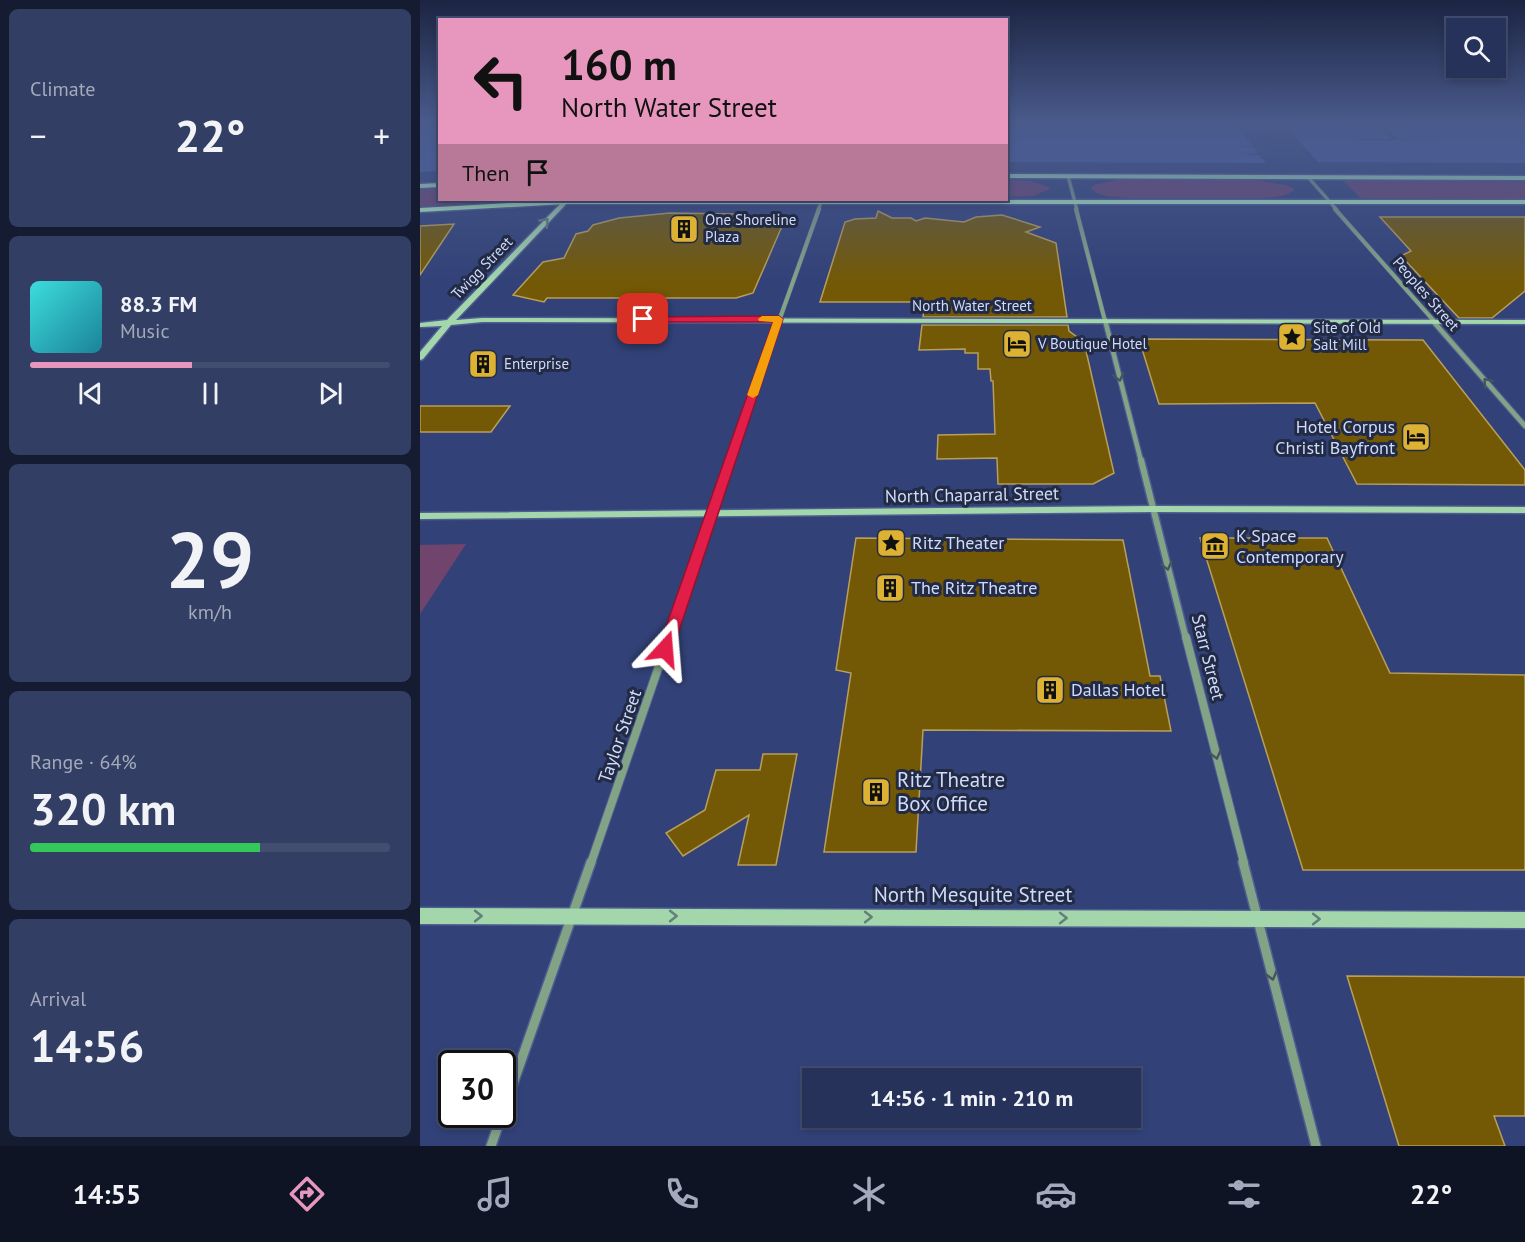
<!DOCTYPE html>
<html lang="en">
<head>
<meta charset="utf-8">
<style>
  body { margin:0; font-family:"PT Sans",sans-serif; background:#323e63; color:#f1f3f6; height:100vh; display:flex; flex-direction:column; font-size:22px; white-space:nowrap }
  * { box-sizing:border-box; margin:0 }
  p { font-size:20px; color:#a4aabb }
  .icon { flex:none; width:33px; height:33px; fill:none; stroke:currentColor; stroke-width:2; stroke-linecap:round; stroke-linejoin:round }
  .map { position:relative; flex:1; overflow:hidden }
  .side { display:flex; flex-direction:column; gap:9px; padding:9px; background:#151c32; width:420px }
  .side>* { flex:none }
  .hud { position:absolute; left:18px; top:18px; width:570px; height:183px; border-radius:0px; box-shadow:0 3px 9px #0003,0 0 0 2px #424d70; background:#e797bd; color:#111; overflow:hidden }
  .buttons { position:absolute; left:1026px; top:18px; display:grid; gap:12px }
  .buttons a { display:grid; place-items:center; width:60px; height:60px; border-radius:0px; background:#26325a; box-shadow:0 3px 9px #0003,0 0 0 2px #424d70; font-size:30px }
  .speed { position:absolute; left:18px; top:1050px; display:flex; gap:12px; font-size:30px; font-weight:700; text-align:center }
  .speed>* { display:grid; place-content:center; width:78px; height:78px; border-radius:50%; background:#26325a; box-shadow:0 3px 9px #0003,0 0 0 2px #424d70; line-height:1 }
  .speed .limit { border:3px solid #111; border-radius:9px; background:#fff; color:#111 }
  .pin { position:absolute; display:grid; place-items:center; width:51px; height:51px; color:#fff; margin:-26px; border-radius:12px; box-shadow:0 3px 9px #0006 }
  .me { position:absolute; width:66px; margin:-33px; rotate:19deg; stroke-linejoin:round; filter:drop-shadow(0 0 4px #0008) }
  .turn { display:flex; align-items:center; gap:21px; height:126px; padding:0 24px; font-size:27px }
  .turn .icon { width:78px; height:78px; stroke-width:2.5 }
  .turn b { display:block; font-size:42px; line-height:51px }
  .then { display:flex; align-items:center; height:57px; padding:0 24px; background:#0003; gap:12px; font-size:22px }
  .big { font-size:45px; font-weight:800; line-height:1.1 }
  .side .tile { flex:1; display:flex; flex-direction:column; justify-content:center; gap:9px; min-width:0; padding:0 21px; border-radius:9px; background:#323e63 }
  .side .dial { align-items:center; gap:0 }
  .dial b { font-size:78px; line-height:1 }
  .song { display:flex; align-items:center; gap:18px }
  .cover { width:72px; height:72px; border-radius:9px; background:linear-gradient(135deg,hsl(180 70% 55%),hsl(190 70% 35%)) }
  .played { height:6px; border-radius:3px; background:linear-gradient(90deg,#e797bd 45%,#424d70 45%) }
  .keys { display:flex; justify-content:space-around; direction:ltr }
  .heat { display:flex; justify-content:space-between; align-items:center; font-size:33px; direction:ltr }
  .charge { height:9px; border-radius:4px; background:linear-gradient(90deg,#34c759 64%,#424d70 0) }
  .trip { position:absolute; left:382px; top:1068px; width:339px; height:60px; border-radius:0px; background:#26325a; box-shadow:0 3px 9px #0003,0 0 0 2px #424d70; font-weight:800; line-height:60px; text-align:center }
  .menu { display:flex; height:96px; justify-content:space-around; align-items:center; background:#0f1424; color:#a4aabb }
  .menu .icon { width:42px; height:42px }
  .menu .selected { color:#e797bd }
  .menu b { font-size:27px; color:#f1f3f6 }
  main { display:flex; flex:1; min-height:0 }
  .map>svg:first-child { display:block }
  .green { fill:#71446e }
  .water { fill:#4a61ab }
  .pier { fill:#324278 }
  .building { fill:#735905; stroke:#b99f5a; stroke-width:1.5 }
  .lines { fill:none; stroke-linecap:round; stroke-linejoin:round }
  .street-far5-casing { stroke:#4e5e90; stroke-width:4.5 }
  .street-far4-casing { stroke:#4e5e90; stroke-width:5 }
  .street-far3-casing { stroke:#4e5e90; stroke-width:7 }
  .street-far2-casing { stroke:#4e5e90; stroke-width:9 }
  .street-far1-casing { stroke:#4e5e90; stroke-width:10 }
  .street-casing { stroke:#4e5e90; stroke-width:12 }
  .secondary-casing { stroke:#4e5e90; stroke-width:3 }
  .primary-casing { stroke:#4e5e90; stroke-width:3 }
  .street-far5 { stroke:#83a387; stroke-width:3 }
  .street-far4 { stroke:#83a387; stroke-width:4 }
  .street-far3 { stroke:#83a387; stroke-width:4.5 }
  .street-far2 { stroke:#83a387; stroke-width:6 }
  .street-far1 { stroke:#83a387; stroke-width:8 }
  .street { stroke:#83a387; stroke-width:9 }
  .secondary { fill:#a3d7ab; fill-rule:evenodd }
  .primary { fill:#bcffc6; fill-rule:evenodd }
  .oneway { stroke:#638178 }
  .oneway2 { stroke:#45555b }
  .route { fill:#e11d48; stroke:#92132f; stroke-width:1.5 }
  .slow { fill:#f59e0b }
  .labels { text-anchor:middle; stroke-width:6; stroke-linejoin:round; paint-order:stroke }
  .far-poi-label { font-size:15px; fill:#cfdbfc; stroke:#232b44; text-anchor:start }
  .far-street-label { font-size:15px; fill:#cfdbfc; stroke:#232b44 }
  .poi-label { font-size:18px; fill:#cfdbfc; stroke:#232b44; text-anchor:start }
  .street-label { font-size:18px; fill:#cfdbfc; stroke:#232b44 }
  .near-poi-label { font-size:21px; fill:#cfdbfc; stroke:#232b44; text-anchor:start }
  .near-street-label { font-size:21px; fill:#cfdbfc; stroke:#232b44 }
</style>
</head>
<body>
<main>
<section class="side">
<div class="tile"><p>Climate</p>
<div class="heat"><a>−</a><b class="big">22°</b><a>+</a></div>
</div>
<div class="tile">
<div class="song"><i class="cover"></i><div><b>88.3 FM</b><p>Music</p></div></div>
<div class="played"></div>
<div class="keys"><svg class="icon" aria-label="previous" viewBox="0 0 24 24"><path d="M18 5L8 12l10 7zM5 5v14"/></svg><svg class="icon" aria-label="pause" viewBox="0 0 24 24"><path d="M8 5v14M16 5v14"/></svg><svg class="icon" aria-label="next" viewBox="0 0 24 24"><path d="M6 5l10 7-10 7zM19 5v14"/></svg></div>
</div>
<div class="tile dial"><b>29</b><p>km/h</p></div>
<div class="tile"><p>Range · 64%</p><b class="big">320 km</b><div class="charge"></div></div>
<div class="tile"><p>Arrival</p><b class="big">14:56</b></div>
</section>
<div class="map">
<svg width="1105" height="1146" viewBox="0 0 1105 1146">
  <rect width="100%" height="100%" fill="#324278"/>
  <g class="green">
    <path d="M700,179l134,1 32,5 9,4c-7,8 -21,8 -31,9h-135c-11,-1 -30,0 -38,-10l3,-3z"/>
    <path d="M587,180l25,1 19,7 -17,8 -27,1z"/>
    <path d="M922,180l183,2v17l-164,-1z"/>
    <path d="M19,188l1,12h49l-23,4 -46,3v-18z"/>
    <path d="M46,544l-46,70v-69z"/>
  </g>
  <g class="water">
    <path d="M0,121h19v50l-19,1z"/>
    <path d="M587,121h235l33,42 -268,-1z"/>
    <path d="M861,121h244v42l-207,-1z"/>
  </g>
  <g class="pier">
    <path d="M814,121h8l33,42h-9l-7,-8h-18l17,-2 -4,-6 -18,-1h17l-4,-6h-18h16l-4,-6 -17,-1h16l-3,-5 -18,-1h16z"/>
    <path d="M951,121l42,2 -32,2 8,6 36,1h-34l8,7 37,1h-77l-2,-1h35l-8,-7 -36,-1h34l-7,-7h-35l33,-1z"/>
  </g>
  <g class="building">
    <path d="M458,211l14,7h19l5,3 9,-3 39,4 12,-5 26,-2 38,12 -14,5 30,11 11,74h-144l2,-15h-105l25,-80 10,-3 21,-1z"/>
    <path d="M250,213l69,1 12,4h16l16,6 -30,69 -17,5h-189l-3,4 -31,-7 30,-33 21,-4 12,-24 12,-3 5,-6 26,-7z"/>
    <path d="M960,217h145v74l-33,27h-33l-58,-62 10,-5z"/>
    <path d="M34,224l-34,51v-49z"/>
    <path d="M502,325h146l1,6 15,11 30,131 -21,11h-95l-1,-26 -60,1 1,-24 57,-1 -2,-53h-2l-1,-12h-12v-16h-13v-4l-46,1z"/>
    <path d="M719,339l284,1 102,130v15l-168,-1 -42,-81 -156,1z"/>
    <path d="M0,406h90l-19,26h-71z"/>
    <path d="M436,538l267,2 27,136h10l11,55 -248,-1 -7,122h-92l27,-179 -15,-3z"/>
    <path d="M780,538h127l63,135 135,2v195h-222z"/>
    <path d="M343,754h34l-21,111h-38l11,-50 -66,41 -17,-23 39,-23 11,-40h44z"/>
    <path d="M927,976l178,1v139h-31l11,30h-106z"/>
  </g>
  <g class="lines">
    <g class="street-far5-casing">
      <g id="street-far5">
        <path d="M648,176l9,34"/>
        <path d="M888,177l29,33"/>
        <path d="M398,210l4,-10"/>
      </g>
    </g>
    <g class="street-far4-casing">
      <g id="street-far4">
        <path d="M656,209l29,112"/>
        <path d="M915,209l99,112"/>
        <path d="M359,321l40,-112"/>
      </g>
    </g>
    <g class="street-far3-casing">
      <g id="street-far3">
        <path d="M685,320l36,141"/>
        <path d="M1012,320l93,106"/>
        <path d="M309,461l50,-141"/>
      </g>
    </g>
    <g class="street-far2-casing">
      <g id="street-far2">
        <path d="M721,460l45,179"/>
        <path d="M248,639l62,-179"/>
      </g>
    </g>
    <g class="street-far1-casing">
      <g id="street-far1">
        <path d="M766,637l58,226"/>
        <path d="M171,863l78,-226"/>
      </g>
    </g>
    <g class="street-casing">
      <g id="street">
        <path d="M823,862l73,284"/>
        <path d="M71,1146l100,-284"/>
      </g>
    </g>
    <g class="secondary-casing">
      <g id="secondary">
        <path d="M144,200h6l-114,120 26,-2 1043,2v4l-1043,-2 -31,3 -28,34 -3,1v-8l22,-26 -22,1v-4l27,-3z"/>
        <path d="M733,506l372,1v6l-372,-1 -733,7v-6z"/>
        <path d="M0,908l1105,4v16l-1105,-4z"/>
      </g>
    </g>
    <g class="primary-casing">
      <g id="primary">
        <path d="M586,174l519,2v4l-519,-2z"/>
        <path d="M20,183v4l-20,1v-4z"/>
        <path d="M145,200h960v4h-960l-145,8v-4z"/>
      </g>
    </g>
    <use href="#street-far5" class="street-far5"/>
    <use href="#street-far4" class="street-far4"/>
    <use href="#street-far3" class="street-far3"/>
    <use href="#street-far2" class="street-far2"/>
    <use href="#street-far1" class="street-far1"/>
    <use href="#street" class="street"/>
    <use href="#secondary" class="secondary"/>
    <use href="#primary" class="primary"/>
  </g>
  <defs><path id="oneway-chevron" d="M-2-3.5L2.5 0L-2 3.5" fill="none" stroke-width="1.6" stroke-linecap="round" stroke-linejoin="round" transform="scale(1.5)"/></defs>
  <g class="oneway">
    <use href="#oneway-chevron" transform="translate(125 222) rotate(-46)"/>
    <use href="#oneway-chevron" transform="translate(58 916)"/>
    <use href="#oneway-chevron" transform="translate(253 916)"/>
    <use href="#oneway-chevron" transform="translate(448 917)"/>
    <use href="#oneway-chevron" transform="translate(643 918)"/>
    <use href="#oneway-chevron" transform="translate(896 919)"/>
  </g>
  <g class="oneway2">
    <use href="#oneway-chevron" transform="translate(699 377) rotate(76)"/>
    <use href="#oneway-chevron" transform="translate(1067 382) rotate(-131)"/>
    <use href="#oneway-chevron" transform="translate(747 566) rotate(76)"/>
    <use href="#oneway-chevron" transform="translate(796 755) rotate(76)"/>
    <use href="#oneway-chevron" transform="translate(852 976) rotate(75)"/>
  </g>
  <linearGradient id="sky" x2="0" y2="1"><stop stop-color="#1c2442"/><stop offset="0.43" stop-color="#495a8b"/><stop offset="1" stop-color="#495a8b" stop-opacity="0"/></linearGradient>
  <rect width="1105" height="282" fill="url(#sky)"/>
  <path class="route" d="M359,316l4,3 -110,330 -8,5 -5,-2 -2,-3 115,-327h-130l-5,-3 5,-2z"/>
  <path class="slow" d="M342,316h17l4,3 -25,76 -5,3 -6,-3 26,-73 -14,-1 -1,-2z"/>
  <defs>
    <g id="building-square" transform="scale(1.5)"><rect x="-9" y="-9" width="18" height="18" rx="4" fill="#ddb233" stroke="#232b44"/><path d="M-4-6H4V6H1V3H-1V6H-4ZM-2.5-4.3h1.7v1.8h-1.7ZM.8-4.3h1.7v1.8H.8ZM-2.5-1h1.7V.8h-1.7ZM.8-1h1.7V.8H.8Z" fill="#111"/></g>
    <g id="sight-square" transform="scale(1.5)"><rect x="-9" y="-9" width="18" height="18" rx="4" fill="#ddb233" stroke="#232b44"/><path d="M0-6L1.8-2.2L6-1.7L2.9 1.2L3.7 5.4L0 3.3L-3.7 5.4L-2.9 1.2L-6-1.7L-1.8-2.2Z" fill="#111"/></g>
    <g id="hotel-square" transform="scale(1.5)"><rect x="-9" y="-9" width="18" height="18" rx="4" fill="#ddb233" stroke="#232b44"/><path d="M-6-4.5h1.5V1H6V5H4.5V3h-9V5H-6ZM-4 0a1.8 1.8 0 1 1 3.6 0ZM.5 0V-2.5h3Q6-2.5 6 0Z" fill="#111"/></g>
    <g id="museum-square" transform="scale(1.5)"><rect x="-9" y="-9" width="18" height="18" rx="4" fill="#ddb233" stroke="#232b44"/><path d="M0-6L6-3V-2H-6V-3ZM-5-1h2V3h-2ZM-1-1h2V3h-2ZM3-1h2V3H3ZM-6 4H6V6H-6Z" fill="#111"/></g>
  </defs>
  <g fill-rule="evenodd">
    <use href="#building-square" x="264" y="229"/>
    <use href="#sight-square" x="872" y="337"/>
    <use href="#hotel-square" x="597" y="344"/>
    <use href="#building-square" x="63" y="364"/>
    <use href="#hotel-square" x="996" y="437"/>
    <use href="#sight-square" x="471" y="543"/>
    <use href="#museum-square" x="795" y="546"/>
    <use href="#building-square" x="470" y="588"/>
    <use href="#building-square" x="630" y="690"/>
    <use href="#building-square" x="456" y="792"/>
  </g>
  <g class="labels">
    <g class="far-poi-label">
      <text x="285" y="225">One Shoreline<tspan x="285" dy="17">Plaza</tspan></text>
      <text x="893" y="333">Site of Old<tspan x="893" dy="17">Salt Mill</tspan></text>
      <text x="618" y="349">V Boutique Hotel</text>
      <text x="84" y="369">Enterprise</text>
    </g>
    <g class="far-street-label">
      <text transform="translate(62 268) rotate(-46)" y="5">Twigg Street</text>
      <text transform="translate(1006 294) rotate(49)" y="5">Peoples Street</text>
      <text x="552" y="311">North Water Street</text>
    </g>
    <g class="poi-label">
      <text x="975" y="433" text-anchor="end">Hotel Corpus<tspan x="975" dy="21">Christi Bayfront</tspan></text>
      <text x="816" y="542">K Space<tspan x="816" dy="21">Contemporary</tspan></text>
      <text x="492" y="549">Ritz Theater</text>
      <text x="491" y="594">The Ritz Theatre</text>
      <text x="651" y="696">Dallas Hotel</text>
    </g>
    <g class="street-label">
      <text transform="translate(552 495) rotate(-1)" y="6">North Chaparral Street</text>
      <text transform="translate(788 657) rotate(76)" y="6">Starr Street</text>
      <text transform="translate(200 736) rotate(-71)" y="6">Taylor Street</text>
    </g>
    <g class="near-poi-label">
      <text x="477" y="787">Ritz Theatre<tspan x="477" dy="24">Box Office</tspan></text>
    </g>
    <g class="near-street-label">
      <text x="553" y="902">North Mesquite Street</text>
    </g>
  </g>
</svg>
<div class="buttons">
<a><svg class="icon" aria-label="search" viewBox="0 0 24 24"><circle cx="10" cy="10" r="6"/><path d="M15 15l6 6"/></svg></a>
</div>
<div class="speed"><div class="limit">30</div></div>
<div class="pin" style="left:223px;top:319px;background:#d93025"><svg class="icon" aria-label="arrive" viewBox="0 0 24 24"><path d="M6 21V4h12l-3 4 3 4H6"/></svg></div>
<svg class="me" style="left:245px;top:649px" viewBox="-20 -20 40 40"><path d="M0-17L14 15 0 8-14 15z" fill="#e11d48" stroke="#fff" stroke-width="4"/></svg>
<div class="trip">14:56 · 1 min · 210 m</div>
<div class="hud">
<div class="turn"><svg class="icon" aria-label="left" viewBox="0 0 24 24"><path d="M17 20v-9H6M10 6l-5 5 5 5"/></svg><div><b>160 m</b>North Water Street</div></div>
<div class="then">Then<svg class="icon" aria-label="arrive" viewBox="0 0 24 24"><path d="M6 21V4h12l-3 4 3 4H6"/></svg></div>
</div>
</div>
</main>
<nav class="menu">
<b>14:55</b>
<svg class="icon selected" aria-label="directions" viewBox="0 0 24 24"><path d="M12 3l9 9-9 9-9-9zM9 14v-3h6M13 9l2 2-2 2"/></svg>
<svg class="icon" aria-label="music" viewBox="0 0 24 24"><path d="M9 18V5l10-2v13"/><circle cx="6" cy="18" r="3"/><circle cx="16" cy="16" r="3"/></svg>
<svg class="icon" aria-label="phone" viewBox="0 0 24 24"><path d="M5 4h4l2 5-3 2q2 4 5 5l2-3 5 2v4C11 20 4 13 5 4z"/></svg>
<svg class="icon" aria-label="climate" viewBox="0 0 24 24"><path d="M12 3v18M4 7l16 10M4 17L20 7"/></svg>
<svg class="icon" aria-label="car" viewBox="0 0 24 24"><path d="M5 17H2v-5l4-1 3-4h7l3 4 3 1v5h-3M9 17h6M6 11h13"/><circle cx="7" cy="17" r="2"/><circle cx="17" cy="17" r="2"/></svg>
<svg class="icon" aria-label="filters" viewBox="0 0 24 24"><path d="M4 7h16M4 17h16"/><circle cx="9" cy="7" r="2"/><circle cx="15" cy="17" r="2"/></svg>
<b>22°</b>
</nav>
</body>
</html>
